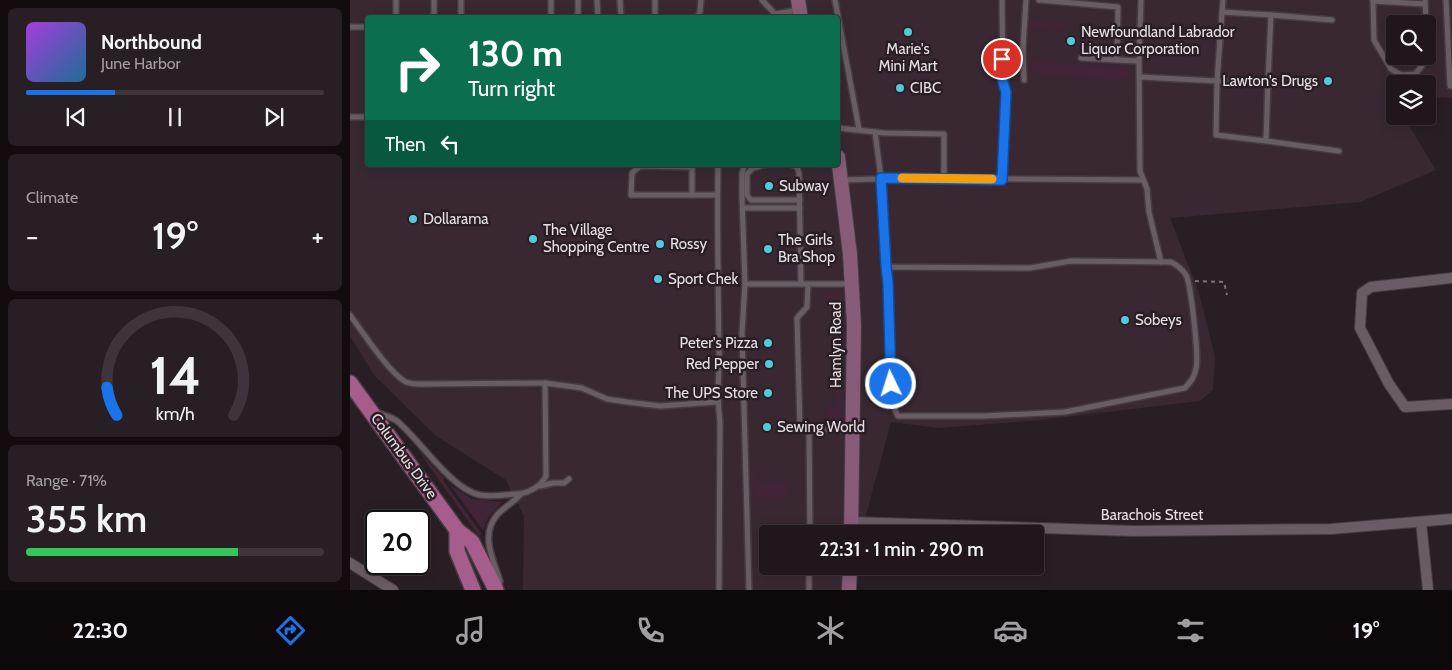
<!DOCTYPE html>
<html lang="en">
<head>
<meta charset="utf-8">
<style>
  body { margin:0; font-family:Cabin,sans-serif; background:#281f25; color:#f1f3f6; height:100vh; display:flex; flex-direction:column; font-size:19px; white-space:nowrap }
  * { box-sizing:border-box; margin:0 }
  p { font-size:16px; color:#a29fa3 }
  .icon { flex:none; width:28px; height:28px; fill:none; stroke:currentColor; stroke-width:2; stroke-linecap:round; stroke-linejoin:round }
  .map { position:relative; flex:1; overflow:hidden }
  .side { display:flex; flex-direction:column; gap:8px; padding:8px; background:#120c0f; width:350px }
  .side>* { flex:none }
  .hud { position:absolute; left:15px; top:15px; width:475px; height:152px; border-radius:5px; box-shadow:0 2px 12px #0003,0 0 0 1px #3d353b; background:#0b6e4f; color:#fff; overflow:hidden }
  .controls { position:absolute; left:1036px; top:15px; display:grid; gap:10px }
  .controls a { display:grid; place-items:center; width:50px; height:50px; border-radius:5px; background:#20161c; box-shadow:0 2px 12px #0003,0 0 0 1px #3d353b; font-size:25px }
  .speed { position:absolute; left:15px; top:510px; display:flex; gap:10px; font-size:25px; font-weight:700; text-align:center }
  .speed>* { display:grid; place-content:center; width:65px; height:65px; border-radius:50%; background:#20161c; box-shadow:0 2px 12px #0003,0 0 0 1px #3d353b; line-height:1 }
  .speed .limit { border:2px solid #111; border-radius:8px; background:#fff; color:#111 }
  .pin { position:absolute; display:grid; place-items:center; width:42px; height:42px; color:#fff; margin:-21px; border:2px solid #fff; border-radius:50%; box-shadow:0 1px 5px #0007 }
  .me { position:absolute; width:55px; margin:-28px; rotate:356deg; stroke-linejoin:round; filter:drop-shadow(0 0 4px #0008) }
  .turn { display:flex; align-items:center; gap:18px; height:105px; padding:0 20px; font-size:22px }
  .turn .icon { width:65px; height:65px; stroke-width:2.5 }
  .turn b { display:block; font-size:35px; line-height:42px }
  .then { display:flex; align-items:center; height:48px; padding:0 20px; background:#0003; gap:10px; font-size:19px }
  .big { font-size:38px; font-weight:600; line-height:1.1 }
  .side .card { flex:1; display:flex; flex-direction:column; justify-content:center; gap:8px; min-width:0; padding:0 18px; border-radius:8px; background:#281f25 }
  .side .dial { align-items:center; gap:0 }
  .dial svg { height:130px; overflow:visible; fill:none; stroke:#3d353b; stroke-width:7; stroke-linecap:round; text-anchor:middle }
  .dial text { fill:#f1f3f6; stroke:none }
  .song { display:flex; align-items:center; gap:15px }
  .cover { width:60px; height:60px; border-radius:8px; background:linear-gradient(135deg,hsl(280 70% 55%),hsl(200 70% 35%)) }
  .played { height:5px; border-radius:2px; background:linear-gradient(90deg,#1a73e8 30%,#3d353b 30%) }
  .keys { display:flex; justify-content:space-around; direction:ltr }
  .heat { display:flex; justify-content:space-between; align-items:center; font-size:28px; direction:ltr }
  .charge { height:8px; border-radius:4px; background:linear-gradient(90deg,#34c759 71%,#3d353b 0) }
  .trip { position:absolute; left:409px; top:525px; width:285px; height:50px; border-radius:5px; background:#20161c; box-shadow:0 2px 12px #0003,0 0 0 1px #3d353b; font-weight:600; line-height:50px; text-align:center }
  .tabs { display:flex; height:80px; justify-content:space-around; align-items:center; background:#0d090b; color:#a29fa3 }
  .tabs .icon { width:35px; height:35px }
  .tabs .on { color:#1a73e8 }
  .tabs b { font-size:22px; color:#f1f3f6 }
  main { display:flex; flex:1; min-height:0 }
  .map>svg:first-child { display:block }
  .built { fill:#392832; fill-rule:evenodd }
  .green { fill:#412536 }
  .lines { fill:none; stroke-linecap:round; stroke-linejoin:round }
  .lane-casing { stroke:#453c41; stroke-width:8 }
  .street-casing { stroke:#453c41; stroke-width:12 }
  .secondary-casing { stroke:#453c41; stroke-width:16 }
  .primary-casing { stroke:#453c41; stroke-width:18 }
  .path { stroke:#7c7278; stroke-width:2; stroke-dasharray:4 4; stroke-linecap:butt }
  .lane { stroke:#6a5c64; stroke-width:5 }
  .street { stroke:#6a5c64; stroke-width:10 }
  .secondary { stroke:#885c78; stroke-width:14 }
  .primary { stroke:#a65d8c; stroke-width:15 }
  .route-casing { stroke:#114b97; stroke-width:12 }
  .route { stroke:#1a73e8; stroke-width:9 }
  .slow { stroke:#f59e0b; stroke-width:9 }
  .poi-dot { fill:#53cadc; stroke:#2a1e25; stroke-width:2 }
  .labels { text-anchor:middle; stroke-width:5; stroke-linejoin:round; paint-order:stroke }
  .poi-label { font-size:15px; fill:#e7dfe3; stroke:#2a1e25; text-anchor:start }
  .street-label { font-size:15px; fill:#e7dfe3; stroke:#2a1e25 }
</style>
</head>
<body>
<main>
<section class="side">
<div class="card">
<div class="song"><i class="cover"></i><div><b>Northbound</b><p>June Harbor</p></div></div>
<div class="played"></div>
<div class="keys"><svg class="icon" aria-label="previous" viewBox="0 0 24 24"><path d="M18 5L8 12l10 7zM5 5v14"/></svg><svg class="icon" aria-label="pause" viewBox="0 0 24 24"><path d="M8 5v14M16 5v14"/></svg><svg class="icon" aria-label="next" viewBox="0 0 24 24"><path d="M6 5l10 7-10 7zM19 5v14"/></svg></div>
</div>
<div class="card"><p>Climate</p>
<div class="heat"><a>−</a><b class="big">19°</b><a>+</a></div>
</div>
<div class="card dial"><svg viewBox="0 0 100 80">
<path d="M14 69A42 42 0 1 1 86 69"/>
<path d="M14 69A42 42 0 0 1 8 52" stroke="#1a73e8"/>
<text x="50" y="56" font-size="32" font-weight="700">14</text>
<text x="50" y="72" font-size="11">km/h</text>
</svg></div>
<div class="card"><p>Range · 71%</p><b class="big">355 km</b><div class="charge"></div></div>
</section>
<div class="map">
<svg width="1102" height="590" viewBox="0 0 1102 590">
  <rect width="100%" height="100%" fill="#2a1e25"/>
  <path class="built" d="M0,0h1102v98l-24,-1v-13h-33v11l-5,1 5,7v13h8l33,54 -76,32 -190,16 28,72 17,67 -2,33 -13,11 -160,19 -101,8 -48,-6 -30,112h-93v32h85l-7,24h-323l1,-74 -18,-36 -70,-44 -62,-61 -24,-39zM18,18h470v147h-470zM1045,24h33v32h-33z"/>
  <g class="green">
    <path d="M685,21l12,1 -1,7h-13l-2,32 95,7 2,1 1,5 -3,4 -7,2 -89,-6 1,-50z"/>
    <path d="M700,22l52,3 -26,-1v2l-13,-1 -1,5h-13z"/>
    <path d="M481,291l4,1v2l4,3 2,8v113l-4,3 -9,-1 -1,-11 1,-3h8l-1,-95 -9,-1v-14z"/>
    <path d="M67,449l27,29 -1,2 39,55h-4z"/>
    <path d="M401,473h3l1,9h31v13l-3,3 -29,-1v-10l-4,-3z"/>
    <path d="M100,485l22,14 30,3 -14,16 -5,12z"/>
  </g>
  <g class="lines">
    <g class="lane-casing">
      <g id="lane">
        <path d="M46,0v18"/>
        <path d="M84,0v18"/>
        <path d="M201,0v18"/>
        <path d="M247,0l1,18"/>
        <path d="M270,0l1,17"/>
        <path d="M412,0l13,14 23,-4"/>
        <path d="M485,0l24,129"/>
        <path d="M689,0l79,7 -1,53 22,1"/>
        <path d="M791,0l-2,61 1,110 7,18 2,23 12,50"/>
        <path d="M873,0l-1,12 49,3"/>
        <path d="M1023,0l1,40 17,29 10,6 14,-1 7,-8 3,-10"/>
        <path d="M1075,0l1,24"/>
        <path d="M1096,0l4,86h2"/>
        <path d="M1023,1l51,3"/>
        <path d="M872,12l-5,69 -1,54 50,6"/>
        <path d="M111,18v-18"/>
        <path d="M228,18v-18"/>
        <path d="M305,18v-18"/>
        <path d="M347,18l3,-6 1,-12"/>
        <path d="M0,27h18"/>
        <path d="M673,48l1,32"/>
        <path d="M731,58l36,2"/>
        <path d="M652,59l21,-11 3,-48"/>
        <path d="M790,77l77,4h51l-2,60 73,10"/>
        <path d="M918,81l3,-66 61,5"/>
        <path d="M0,117h18"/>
        <path d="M488,128l46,5 60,1v44"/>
        <path d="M525,132l6,46 4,89 145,1 41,-7 100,1c6,3 11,7 15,13 5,10 13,82 10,93 -1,9 -6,14 -11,20l-120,24 -82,4h-85c-13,-19 -8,-119 -13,-149"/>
        <path d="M368,165c-1,60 0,120 1,180 1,25 -3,50 1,76l-1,169"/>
        <path d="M415,165l-12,3 -6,6v21l4,5h49"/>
        <path d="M442,165l5,2 2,6 2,111"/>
        <path d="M394,166l-2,8v23l3,87 -3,49 7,257"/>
        <path d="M492,180l72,-2 228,2"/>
        <path d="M652,180l4,-88 -3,-10 -1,-82"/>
        <path d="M342,195v-28l-52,-1 -8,7 -1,22h86"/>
        <path d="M393,208h57"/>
        <path d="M395,284h106"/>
        <path d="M458,284l-1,23 -10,11 3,111 51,1"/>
        <path d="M0,315c12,16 39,58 56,67 5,2 10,2 15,2l124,-1"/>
        <path d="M26,412c7,3 16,5 21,9 23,19 55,69 83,74 12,2 23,0 35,-1 12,0 26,-7 31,-18l-1,-93 37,5 25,11 20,3 33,4 57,-4"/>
        <path d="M459,429l1,105"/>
        <path d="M190,486l13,-3h11l5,-4"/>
        <path d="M149,585l1,-4c-7,-22 -20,-46 -3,-66 7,-8 16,-12 24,-21"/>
        <path d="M459,590v-24"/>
      </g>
    </g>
    <g class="street-casing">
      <g id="street">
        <path d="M1102,278l-81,9 -9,6 -2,35 29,56 16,23 47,-3"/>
        <path d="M501,522l283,9 197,-2 121,-10"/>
        <path d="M1071,522l7,68"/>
        <path d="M0,563l43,27"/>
      </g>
    </g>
    <g class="secondary-casing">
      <g id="secondary">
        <path d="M448,0l3,18"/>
        <path d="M488,157l12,97 4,71 -3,209"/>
        <path d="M499,590l1,-24"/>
      </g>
    </g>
    <g class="primary-casing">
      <g id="primary">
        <path d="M0,383l107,147 15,12 24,48"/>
        <path d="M107,530v21l16,39"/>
      </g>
    </g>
    <path class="path" d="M845,281l29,1 3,13"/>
    <use href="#lane" class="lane"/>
    <use href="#street" class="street"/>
    <use href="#secondary" class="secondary"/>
    <use href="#primary" class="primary"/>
  </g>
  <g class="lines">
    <g class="route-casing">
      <path id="route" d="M541,384l-3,-101 -2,-17 -5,-88 121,2 4,-88 -3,-10 -1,-23"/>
    </g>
    <use href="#route" class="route"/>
    <path class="slow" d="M552,178l90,1"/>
  </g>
  <g class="poi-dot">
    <circle cx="558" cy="32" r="5"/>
    <circle cx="721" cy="41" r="5"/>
    <circle cx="978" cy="81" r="5"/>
    <circle cx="550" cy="88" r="5"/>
    <circle cx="419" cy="186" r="5"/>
    <circle cx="63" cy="219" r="5"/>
    <circle cx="183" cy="239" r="5"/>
    <circle cx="310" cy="244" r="5"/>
    <circle cx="418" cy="249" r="5"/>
    <circle cx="308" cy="279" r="5"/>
    <circle cx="775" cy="320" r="5"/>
    <circle cx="418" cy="343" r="5"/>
    <circle cx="419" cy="364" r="5"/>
    <circle cx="418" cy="393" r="5"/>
    <circle cx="417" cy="427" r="5"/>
  </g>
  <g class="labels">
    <g class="poi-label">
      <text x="731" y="37">Newfoundland Labrador<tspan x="731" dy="17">Liquor Corporation</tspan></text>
      <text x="558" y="54" text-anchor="middle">Marie's<tspan x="558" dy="17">Mini Mart</tspan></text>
      <text x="968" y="86" text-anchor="end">Lawton's Drugs</text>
      <text x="560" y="93">CIBC</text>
      <text x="429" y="191">Subway</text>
      <text x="73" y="224">Dollarama</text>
      <text x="193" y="235">The Village<tspan x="193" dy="17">Shopping Centre</tspan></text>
      <text x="428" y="245">The Girls<tspan x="428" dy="17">Bra Shop</tspan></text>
      <text x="320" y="249">Rossy</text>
      <text x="318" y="284">Sport Chek</text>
      <text x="785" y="325">Sobeys</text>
      <text x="408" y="348" text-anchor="end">Peter's Pizza</text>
      <text x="409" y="369" text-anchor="end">Red Pepper</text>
      <text x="408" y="398" text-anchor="end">The UPS Store</text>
      <text x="427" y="432">Sewing World</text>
    </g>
    <g class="street-label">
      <text transform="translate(486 345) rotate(-90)" y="5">Hamlyn Road</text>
      <text transform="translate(54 456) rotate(54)" y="5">Columbus Drive</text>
      <text x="802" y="520">Barachois Street</text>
    </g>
  </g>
</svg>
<div class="controls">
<a><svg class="icon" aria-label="search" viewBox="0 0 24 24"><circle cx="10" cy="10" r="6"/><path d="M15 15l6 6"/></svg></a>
<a><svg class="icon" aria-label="layers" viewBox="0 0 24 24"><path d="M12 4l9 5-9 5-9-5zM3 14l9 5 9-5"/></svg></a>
</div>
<div class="speed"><div class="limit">20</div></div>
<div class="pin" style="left:652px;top:59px;background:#d93025"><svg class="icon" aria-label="arrive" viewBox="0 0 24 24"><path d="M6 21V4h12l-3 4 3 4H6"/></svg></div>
<svg class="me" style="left:541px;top:384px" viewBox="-20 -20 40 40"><circle r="17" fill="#1a73e8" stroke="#fff" stroke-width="3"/><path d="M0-11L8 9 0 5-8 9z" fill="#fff"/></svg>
<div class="trip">22:31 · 1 min · 290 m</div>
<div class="hud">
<div class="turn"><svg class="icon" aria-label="right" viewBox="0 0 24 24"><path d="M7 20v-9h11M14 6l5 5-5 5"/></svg><div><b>130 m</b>Turn right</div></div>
<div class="then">Then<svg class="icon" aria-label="left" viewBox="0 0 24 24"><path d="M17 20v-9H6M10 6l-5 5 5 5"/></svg></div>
</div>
</div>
</main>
<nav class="tabs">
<b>22:30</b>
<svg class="icon on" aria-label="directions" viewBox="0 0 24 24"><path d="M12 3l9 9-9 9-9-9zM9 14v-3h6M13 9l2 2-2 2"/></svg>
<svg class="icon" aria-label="music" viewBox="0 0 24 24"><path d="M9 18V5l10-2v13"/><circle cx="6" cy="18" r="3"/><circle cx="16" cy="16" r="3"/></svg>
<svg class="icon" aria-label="phone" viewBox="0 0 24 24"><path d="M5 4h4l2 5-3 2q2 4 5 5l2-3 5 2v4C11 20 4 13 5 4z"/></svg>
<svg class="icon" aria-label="climate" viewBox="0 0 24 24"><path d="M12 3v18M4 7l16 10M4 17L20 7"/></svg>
<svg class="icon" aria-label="car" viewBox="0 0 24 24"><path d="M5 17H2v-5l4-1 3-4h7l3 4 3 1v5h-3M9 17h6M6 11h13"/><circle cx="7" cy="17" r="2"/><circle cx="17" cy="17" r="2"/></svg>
<svg class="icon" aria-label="filters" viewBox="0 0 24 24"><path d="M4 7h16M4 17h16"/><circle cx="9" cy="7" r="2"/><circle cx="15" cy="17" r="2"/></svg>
<b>19°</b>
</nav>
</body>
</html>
